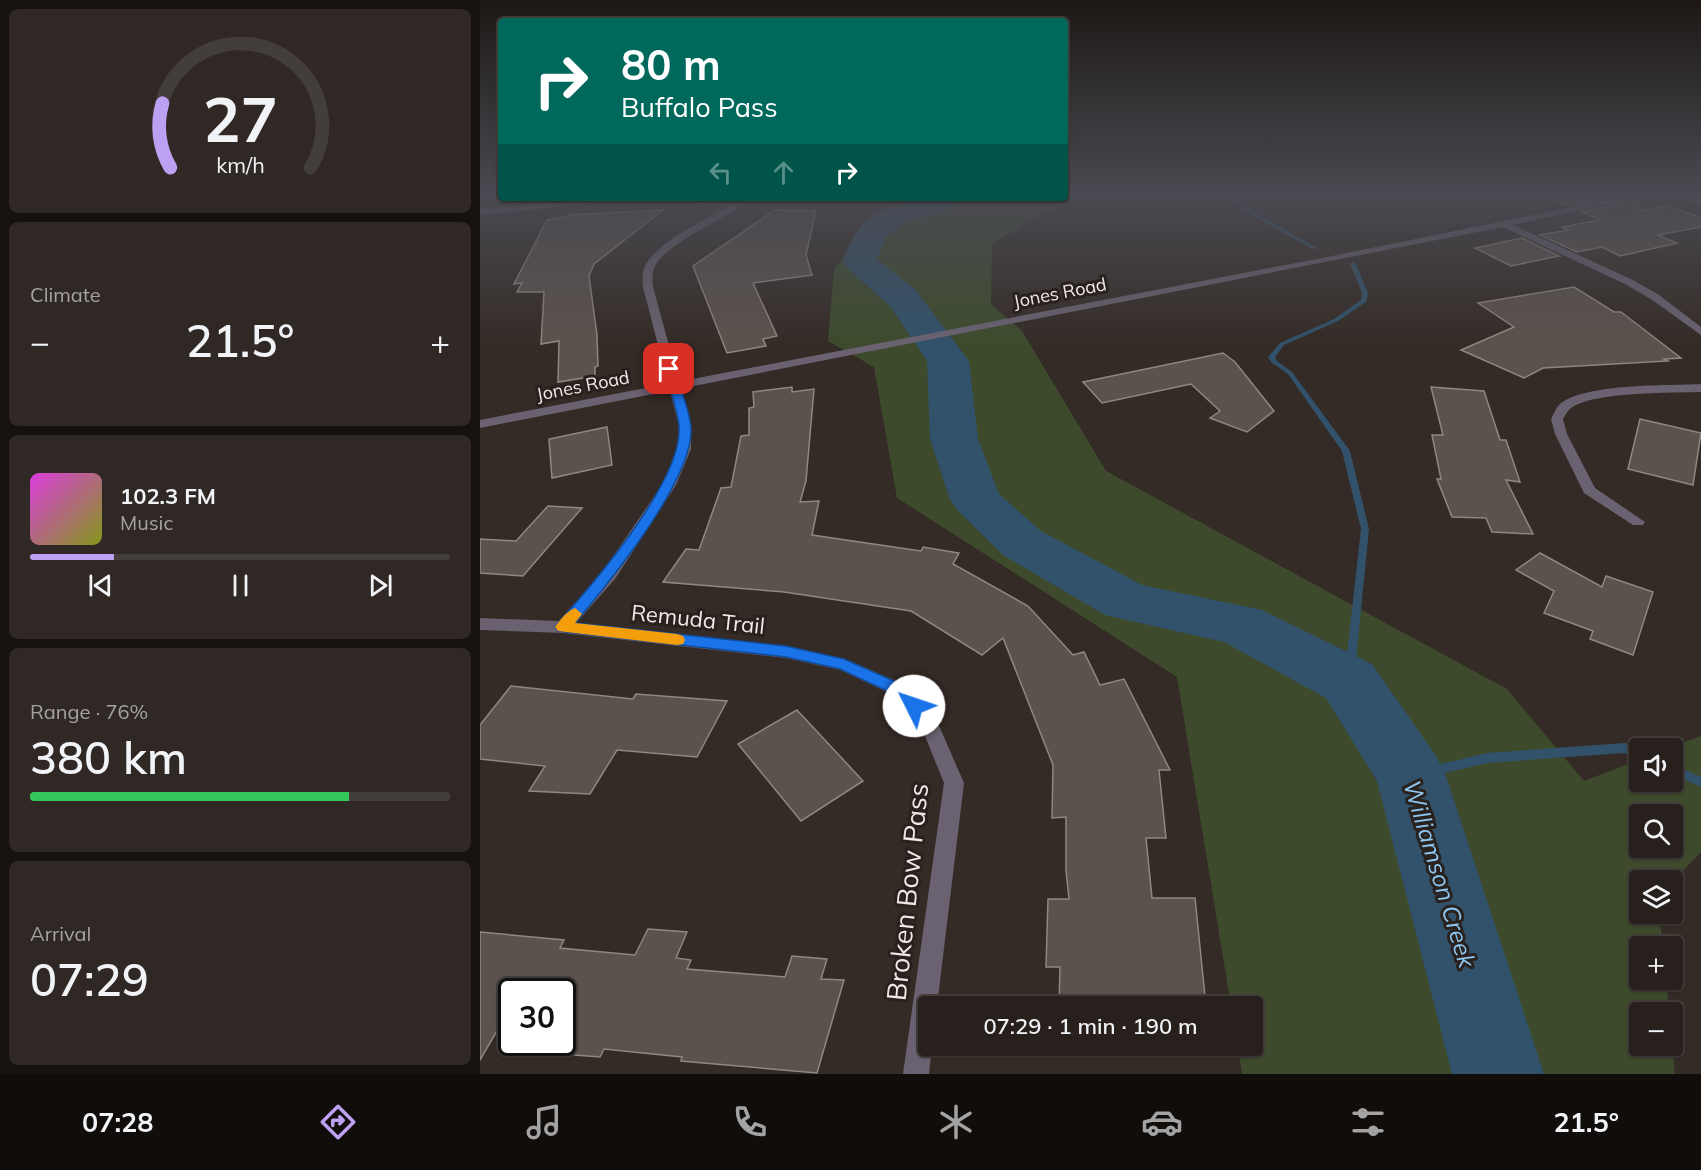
<!DOCTYPE html>
<html lang="en">
<head>
<meta charset="utf-8">
<style>
  body { margin:0; font-family:Mulish,sans-serif; background:#2f2825; color:#f1f3f6; height:100vh; display:flex; flex-direction:column; font-size:22px; white-space:nowrap }
  * { box-sizing:border-box; margin:0 }
  p { font-size:20px; color:#a4a3a3 }
  .icon { flex:none; width:33px; height:33px; fill:none; stroke:currentColor; stroke-width:2; stroke-linecap:round; stroke-linejoin:round }
  .map { position:relative; flex:1; overflow:hidden }
  .panel { display:flex; flex-direction:column; gap:9px; padding:9px; background:#15120f; width:480px }
  .panel>* { flex:none }
  .banner { position:absolute; left:18px; top:18px; width:570px; height:183px; border-radius:6px; box-shadow:0 2px 4px #0004,0 0 0 2px #433e3b; background:#00695c; color:#fff; overflow:hidden }
  .fabs { position:absolute; left:1149px; top:738px; display:grid; gap:12px }
  .fabs a { display:grid; place-items:center; width:54px; height:54px; border-radius:6px; background:#27201c; box-shadow:0 2px 4px #0004,0 0 0 2px #433e3b; font-size:30px }
  .speed { position:absolute; left:18px; top:978px; display:flex; gap:12px; font-size:30px; font-weight:700; text-align:center }
  .speed>* { display:grid; place-content:center; width:78px; height:78px; border-radius:50%; background:#27201c; box-shadow:0 2px 4px #0004,0 0 0 2px #433e3b; line-height:1 }
  .speed .limit { border:3px solid #111; border-radius:9px; background:#fff; color:#111 }
  .pin { position:absolute; display:grid; place-items:center; width:51px; height:51px; color:#fff; margin:-26px; border-radius:12px; box-shadow:0 3px 9px #0006 }
  .me { position:absolute; width:66px; margin:-33px; rotate:311deg; stroke-linejoin:round; filter:drop-shadow(0 0 4px #0008) }
  .turn { display:flex; align-items:center; gap:21px; height:126px; padding:0 24px; font-size:27px }
  .turn .icon { width:78px; height:78px; stroke-width:2.5 }
  .turn b { display:block; font-size:42px; line-height:51px }
  .lanes { display:flex; align-items:center; height:57px; padding:0 24px; background:#0003; justify-content:center; gap:30px; direction:ltr }
  .lanes .off { opacity:.35 }
  .big { font-size:45px; font-weight:600; line-height:1.1 }
  .panel .card { flex:1; display:flex; flex-direction:column; justify-content:center; gap:9px; min-width:0; padding:0 21px; border-radius:9px; background:#2f2825 }
  .panel .dial { align-items:center; gap:0 }
  .dial svg { height:156px; overflow:visible; fill:none; stroke:#433e3b; stroke-width:7; stroke-linecap:round; text-anchor:middle }
  .dial text { fill:#f1f3f6; stroke:none }
  .song { display:flex; align-items:center; gap:18px }
  .cover { width:72px; height:72px; border-radius:9px; background:linear-gradient(135deg,hsl(300 70% 55%),hsl(70 70% 35%)) }
  .played { height:6px; border-radius:3px; background:linear-gradient(90deg,#bca0f2 20%,#433e3b 20%) }
  .keys { display:flex; justify-content:space-around; direction:ltr }
  .heat { display:flex; justify-content:space-between; align-items:center; font-size:33px; direction:ltr }
  .charge { height:9px; border-radius:4px; background:linear-gradient(90deg,#34c759 76%,#433e3b 0) }
  .trip { position:absolute; left:438px; top:996px; width:345px; height:60px; border-radius:6px; background:#27201c; box-shadow:0 2px 4px #0004,0 0 0 2px #433e3b; font-weight:600; line-height:60px; text-align:center }
  .dock { display:flex; height:96px; justify-content:space-around; align-items:center; background:#100d0b; color:#a4a3a3 }
  .dock .icon { width:42px; height:42px }
  .dock .selected { color:#bca0f2 }
  .dock b { font-size:27px; color:#f1f3f6 }
  main { display:flex; flex:1; min-height:0 }
  .map>svg:first-child { display:block }
  .green { fill:#3d4b2c; fill-rule:evenodd }
  .lines { fill:none; stroke-linecap:round; stroke-linejoin:round }
  .stream { fill:#31526a; fill-rule:evenodd }
  .river { fill:#31526a; fill-rule:evenodd }
  .building { fill:#5c524d; stroke:#918681; stroke-width:1.5 }
  .minor { fill:#6a6271; fill-rule:evenodd }
  .tertiary { fill:#6a6271; fill-rule:evenodd }
  .route { fill:#1a73e8; stroke:#114b97; stroke-width:1.5 }
  .slow { fill:#f59e0b }
  .labels { text-anchor:middle; stroke-width:6; stroke-linejoin:round; paint-order:stroke }
  .far-street-label { font-size:18px; fill:#efe9e6; stroke:#29211d }
  .street-label { font-size:22px; fill:#efe9e6; stroke:#29211d }
  .water-label { font-size:24px; font-style:italic; fill:#8cc6f1; stroke:#29211d }
  .near-street-label { font-size:27px; fill:#efe9e6; stroke:#29211d }
</style>
</head>
<body>
<main>
<section class="panel">
<div class="card dial"><svg viewBox="0 0 100 80">
<path d="M14 69A42 42 0 1 1 86 69"/>
<path d="M14 69A42 42 0 0 1 10 36" stroke="#bca0f2"/>
<text x="50" y="56" font-size="32" font-weight="700">27</text>
<text x="50" y="72" font-size="11">km/h</text>
</svg></div>
<div class="card"><p>Climate</p>
<div class="heat"><a>−</a><b class="big">21.5°</b><a>+</a></div>
</div>
<div class="card">
<div class="song"><i class="cover"></i><div><b>102.3 FM</b><p>Music</p></div></div>
<div class="played"></div>
<div class="keys"><svg class="icon" aria-label="previous" viewBox="0 0 24 24"><path d="M18 5L8 12l10 7zM5 5v14"/></svg><svg class="icon" aria-label="pause" viewBox="0 0 24 24"><path d="M8 5v14M16 5v14"/></svg><svg class="icon" aria-label="next" viewBox="0 0 24 24"><path d="M6 5l10 7-10 7zM19 5v14"/></svg></div>
</div>
<div class="card"><p>Range · 76%</p><b class="big">380 km</b><div class="charge"></div></div>
<div class="card"><p>Arrival</p><b class="big">07:29</b></div>
</section>
<div class="map">
<svg width="1221" height="1074" viewBox="0 0 1221 1074">
  <rect width="100%" height="100%" fill="#342b26"/>
  <path class="green" d="M585,195h14l-87,48 -1,61 31,27 84,140 401,218 77,92 55,-21 1,22h32v-34h-3l32,-12v116l-28,29 -33,-1v34h19l4,32h-23v34h26l3,32h-29v34h32l3,28h-433l-4,-28h14v-40h-21l-54,-329 -280,-179 -23,-131 -46,-26 6,-73 66,-70h165zM1160,814h32v34h-32z"/>
  <g class="lines">
    <g class="stream">
      <path d="M747,195h6l13,12 71,41 -5,1 -70,-40z"/>
      <path d="M873,262l3,2 12,29 -2,9 -28,19 -54,24 -9,12 2,4 15,11 58,79 19,78 -15,152 -1,3 -4,1 -4,-1 -1,-3 17,-152 -19,-78 -54,-77 -16,-11 -4,-6 12,-14 54,-24 27,-19 1,-7 -12,-29z"/>
      <path d="M1145,743l15,6v9l-16,-5 -137,10 -76,18 -4,-2 -2,-3 2,-3 4,-2 76,-18z"/>
      <path d="M1192,764l29,13v10l-29,-13z"/>
    </g>
    <path class="river" d="M442,198h47l-4,6 -63,20 -17,14 -8,21 38,30 54,72 9,78 21,55 42,37 101,54 120,25 110,54 64,92 10,20 98,298h-92l-75,-293 -51,-83 -102,-56 -119,-27 -102,-60 -45,-44 -8,-11 -20,-61 -3,-78 -38,-56 -42,-37 -5,-7c21,-49 31,-49 80,-63z"/>
  </g>
  <g class="building">
    <path d="M1063,195h74l-50,11z"/>
    <path d="M1158,200l1,11 28,-6 34,13v9l-43,8 19,8 -57,13 -18,-9 -25,5 -37,-17 28,-5 -6,-3 38,-7 -18,-8z"/>
    <path d="M183,210l-69,54 -5,12 8,59 1,31 -3,1v9l-37,6 1,-41 -18,3 3,-52h-27l5,-9 -8,1 33,-64 19,-3 2,-2z"/>
    <path d="M295,210l41,1 -10,44 6,20 -59,8 24,53 -14,3 3,7 -39,7 -34,-87z"/>
    <path d="M1042,238l37,18 -48,10 -36,-18z"/>
    <path d="M1094,287l40,25h7l60,46 -17,1 4,2 -125,7 -19,10 -63,-28 53,-23 -36,-24z"/>
    <path d="M743,353l12,9 39,49 -27,21 -37,-14 10,-7 -29,-27 -89,19 -19,-21z"/>
    <path d="M312,387v5l22,-3 -8,92 -6,21 19,-1 -7,34 109,16 2,-4 36,6 -6,11 75,42 45,49 11,-3 16,33 24,-6 46,91h-11l7,68h-20l6,60h43l11,108h-147l1,-39h-14l2,-68h21l-3,-29v-53l-14,1 1,-53 -50,-127 -21,17 -71,-44 -127,-19 -121,-10 23,-33 13,1 22,-62 10,-1 10,-51 8,-1v-27l5,-1 -1,-15z"/>
    <path d="M951,387l53,4 16,49h6l14,42 -14,-2 27,54 -41,-2 -6,-14 -34,-1 -15,-38h4l-9,-44h11z"/>
    <path d="M1160,419l61,14 -8,52 -65,-16z"/>
    <path d="M127,427l5,38 -60,13 -3,-39z"/>
    <path d="M68,506l34,2 -59,68 -43,-3v-34l36,2z"/>
    <path d="M1060,553l62,34 4,-11 47,16 -20,63 -43,-16 3,-8 -49,-18 10,-22 -38,-21z"/>
    <path d="M31,686l122,13 3,-5 91,7 -30,56 -80,-7 -27,44 -61,-3 16,-25 -65,-7v-34z"/>
    <path d="M317,710l66,71 -62,40 -63,-77z"/>
    <path d="M168,929l39,3 -11,26 15,2 -4,9 98,8 7,-21 35,3 -6,20 23,1 -27,93 -136,-12 1,-4 -78,-8 -4,8 -38,-3v-62h-50v13l-32,55v-128l84,8 -4,8 75,7z"/>
  </g>
  <g class="lines">
    <g class="minor">
      <path d="M1197,195h12l12,5v6z"/>
      <path d="M108,198h102l47,3 5,-3h10c-25,22 -76,38 -96,66 -4,7 -4,15 -3,23l38,139v23l-15,36 -61,94 -39,44 210,23 64,15 60,26 30,41 24,55 -27,223h-9v40h4l-3,28h-26l41,-291 -19,-47 -27,-39 -58,-27 -54,-12 -223,-25 -83,-3v-12l79,3 44,-50 59,-86 15,-36 2,-23 -36,-139c-1,-8 -1,-16 3,-23 15,-24 59,-44 83,-58l-76,-6 -60,3 -113,12v-6z"/>
      <path d="M1221,384v8c-27,1 -117,-1 -133,19 -2,2 -3,5 -5,8l4,15 28,54 50,34 -2,3h-10l-49,-32 -29,-59 -4,-15c3,-5 5,-12 10,-16 28,-20 105,-17 140,-19z"/>
    </g>
    <path class="tertiary" d="M1151,195h19l-137,30 120,55 26,15 42,32v8l-50,-36 -26,-15 -122,-57 -1023,201v-8l847,-163z"/>
  </g>
  <linearGradient id="sky" x2="0" y2="1"><stop stop-color="#1d1815"/><stop offset="0.56" stop-color="#4a4a52"/><stop offset="1" stop-color="#4a4a52" stop-opacity="0"/></linearGradient>
  <rect width="1221" height="346" fill="url(#sky)"/>
  <path class="route" d="M189,366l5,3c6,19 15,39 17,58 4,51 -83,157 -116,196l211,23 58,13 66,29 12,18 -3,4 -5,2 -6,-2 -10,-14 -58,-27 -54,-12 -228,-26 -3,-4 3,-4c35,-39 125,-143 121,-196 -1,-18 -10,-39 -15,-58z"/>
  <path class="slow" d="M95,608l7,6 -7,9 102,11 6,2 2,4 -2,4 -6,1 -119,-14 -3,-4c5,-7 12,-16 20,-19z"/>
  <g class="labels">
    <g class="far-street-label">
      <text transform="translate(580 293) rotate(-11)" y="6">Jones Road</text>
      <text transform="translate(103 386) rotate(-11)" y="6">Jones Road</text>
    </g>
    <g class="street-label">
      <text transform="translate(218 619) rotate(6)" y="8">Remuda Trail</text>
    </g>
    <g class="water-label">
      <text transform="translate(959 874) rotate(73)" y="8">Williamson Creek</text>
    </g>
    <g class="near-street-label">
      <text transform="translate(428 892) rotate(-84)" y="9">Broken Bow Pass</text>
    </g>
  </g>
</svg>
<div class="fabs">
<a><svg class="icon" aria-label="sound" viewBox="0 0 24 24"><path d="M4 9h4l5-4v14l-5-4H4zM17 9q2 3 0 6"/></svg></a>
<a><svg class="icon" aria-label="search" viewBox="0 0 24 24"><circle cx="10" cy="10" r="6"/><path d="M15 15l6 6"/></svg></a>
<a><svg class="icon" aria-label="layers" viewBox="0 0 24 24"><path d="M12 4l9 5-9 5-9-5zM3 14l9 5 9-5"/></svg></a>
<a>+</a>
<a>−</a>
</div>
<div class="speed"><div class="limit">30</div></div>
<div class="pin" style="left:189px;top:369px;background:#d93025"><svg class="icon" aria-label="arrive" viewBox="0 0 24 24"><path d="M6 21V4h12l-3 4 3 4H6"/></svg></div>
<svg class="me" style="left:434px;top:706px" viewBox="-20 -20 40 40"><circle r="19" fill="#fff"/><path d="M0-13L10 11 0 6-10 11z" fill="#1a73e8"/></svg>
<div class="trip">07:29 · 1 min · 190 m</div>
<div class="banner">
<div class="turn"><svg class="icon" aria-label="right" viewBox="0 0 24 24"><path d="M7 20v-9h11M14 6l5 5-5 5"/></svg><div><b>80 m</b>Buffalo Pass</div></div>
<div class="lanes"><svg class="icon off" aria-label="left" viewBox="0 0 24 24"><path d="M17 20v-9H6M10 6l-5 5 5 5"/></svg><svg class="icon off" aria-label="ahead" viewBox="0 0 24 24"><path d="M12 20V5M6 11l6-6 6 6"/></svg><svg class="icon" aria-label="right" viewBox="0 0 24 24"><path d="M7 20v-9h11M14 6l5 5-5 5"/></svg></div>
</div>
</div>
</main>
<nav class="dock">
<b>07:28</b>
<svg class="icon selected" aria-label="directions" viewBox="0 0 24 24"><path d="M12 3l9 9-9 9-9-9zM9 14v-3h6M13 9l2 2-2 2"/></svg>
<svg class="icon" aria-label="music" viewBox="0 0 24 24"><path d="M9 18V5l10-2v13"/><circle cx="6" cy="18" r="3"/><circle cx="16" cy="16" r="3"/></svg>
<svg class="icon" aria-label="phone" viewBox="0 0 24 24"><path d="M5 4h4l2 5-3 2q2 4 5 5l2-3 5 2v4C11 20 4 13 5 4z"/></svg>
<svg class="icon" aria-label="climate" viewBox="0 0 24 24"><path d="M12 3v18M4 7l16 10M4 17L20 7"/></svg>
<svg class="icon" aria-label="car" viewBox="0 0 24 24"><path d="M5 17H2v-5l4-1 3-4h7l3 4 3 1v5h-3M9 17h6M6 11h13"/><circle cx="7" cy="17" r="2"/><circle cx="17" cy="17" r="2"/></svg>
<svg class="icon" aria-label="filters" viewBox="0 0 24 24"><path d="M4 7h16M4 17h16"/><circle cx="9" cy="7" r="2"/><circle cx="15" cy="17" r="2"/></svg>
<b>21.5°</b>
</nav>
</body>
</html>
